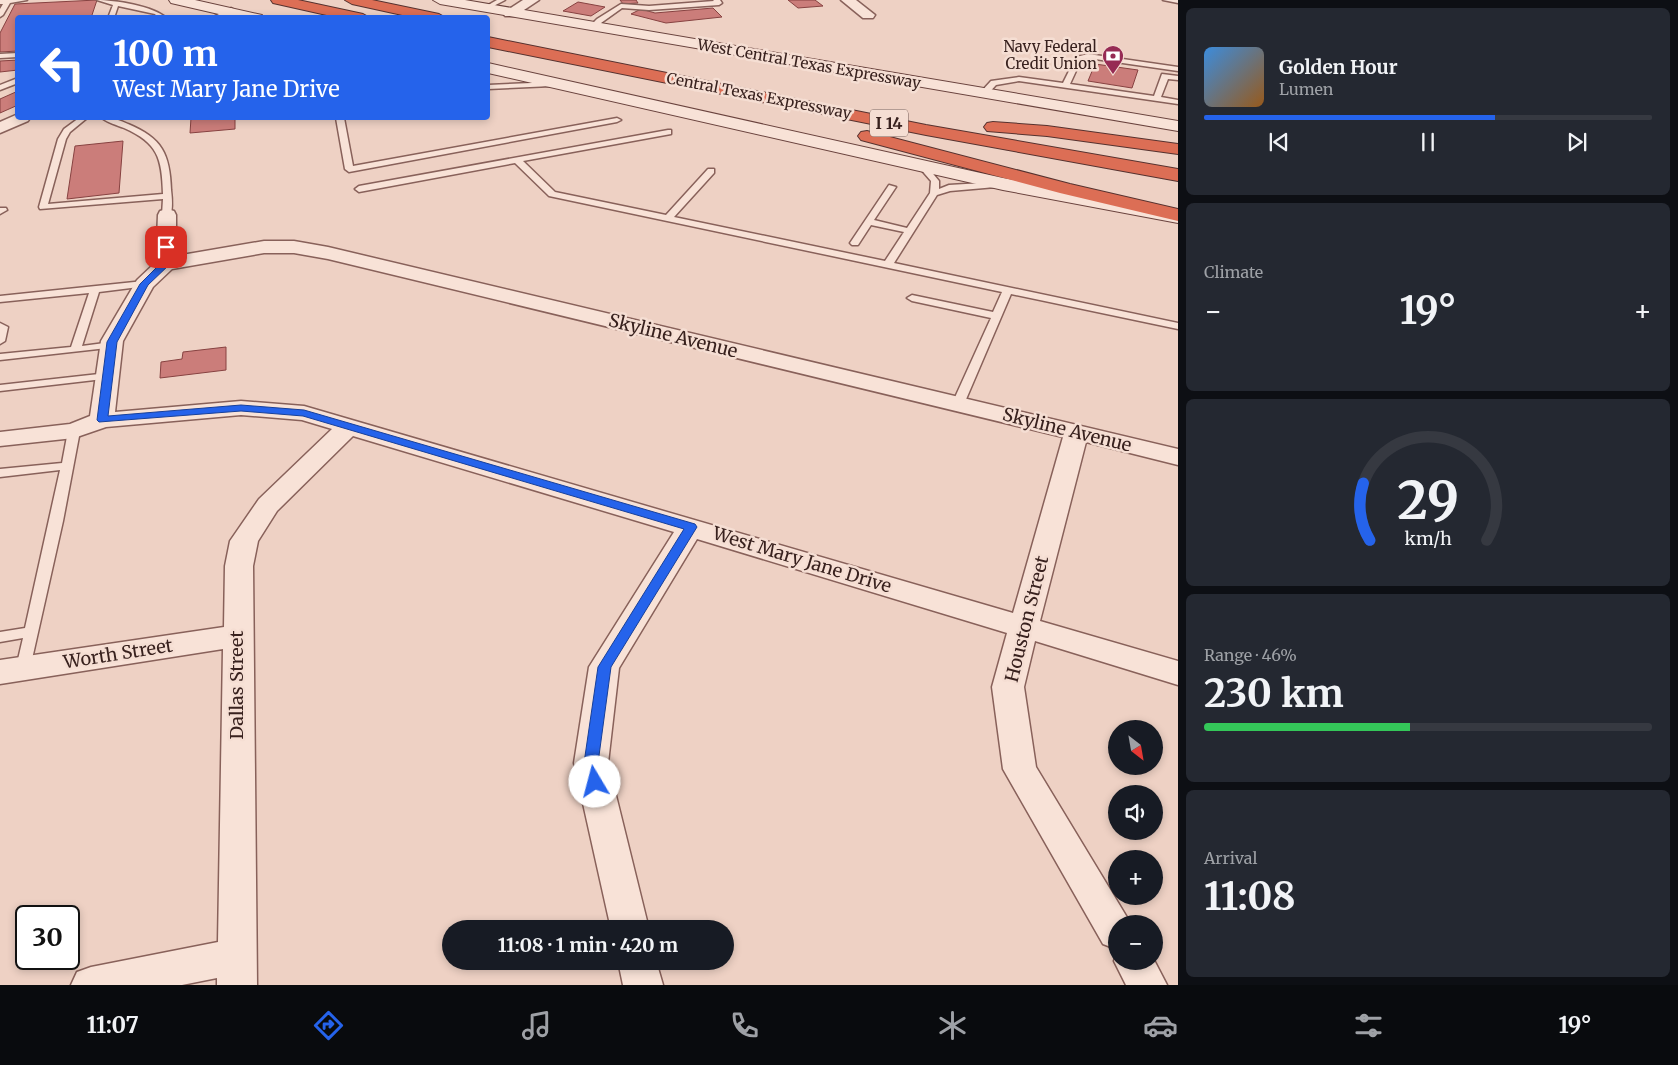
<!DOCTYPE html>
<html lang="en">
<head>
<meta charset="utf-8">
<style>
  body { margin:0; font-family:Merriweather,serif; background:#242831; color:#f1f3f6; height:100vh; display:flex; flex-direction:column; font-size:19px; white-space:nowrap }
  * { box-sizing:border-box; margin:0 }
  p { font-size:16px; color:#9ea1a6 }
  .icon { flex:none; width:28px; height:28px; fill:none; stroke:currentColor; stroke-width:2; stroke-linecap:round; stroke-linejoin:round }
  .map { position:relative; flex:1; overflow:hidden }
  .side { display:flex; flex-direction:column; gap:8px; padding:8px; background:#0d0f14; width:500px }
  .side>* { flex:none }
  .guide { position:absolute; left:15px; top:15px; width:475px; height:105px; border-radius:5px; box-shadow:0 2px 8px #0003; background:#2563eb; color:#fff; overflow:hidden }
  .needle { width:32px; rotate:149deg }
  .controls { position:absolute; left:1108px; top:720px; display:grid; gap:10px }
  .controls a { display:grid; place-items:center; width:55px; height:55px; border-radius:50%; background:#171b24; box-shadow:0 2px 8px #0003; font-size:25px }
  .speed { position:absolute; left:15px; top:905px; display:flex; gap:10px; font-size:25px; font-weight:700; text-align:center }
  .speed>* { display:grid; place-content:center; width:65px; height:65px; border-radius:50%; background:#171b24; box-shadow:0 2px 8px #0003; line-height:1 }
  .speed .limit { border:2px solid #111; border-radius:8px; background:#fff; color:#111 }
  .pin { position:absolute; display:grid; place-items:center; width:42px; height:42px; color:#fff; margin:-21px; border-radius:10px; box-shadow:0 2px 8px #0006 }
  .me { position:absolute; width:55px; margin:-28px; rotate:352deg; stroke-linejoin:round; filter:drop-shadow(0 0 4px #0008) }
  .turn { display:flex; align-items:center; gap:18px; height:105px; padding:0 15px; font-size:22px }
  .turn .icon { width:65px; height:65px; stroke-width:2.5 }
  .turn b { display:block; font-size:35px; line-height:42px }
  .big { font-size:38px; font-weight:700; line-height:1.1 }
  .side .card { flex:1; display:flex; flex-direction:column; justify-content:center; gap:8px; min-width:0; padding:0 18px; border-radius:8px; background:#242831 }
  .side .dial { align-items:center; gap:0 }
  .dial svg { height:130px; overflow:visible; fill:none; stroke:#363941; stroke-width:7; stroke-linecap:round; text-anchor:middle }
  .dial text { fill:#f1f3f6; stroke:none }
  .song { display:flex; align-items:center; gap:15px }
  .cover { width:60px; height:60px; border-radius:8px; background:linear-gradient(135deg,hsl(210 70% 55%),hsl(30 70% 35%)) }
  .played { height:5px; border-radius:2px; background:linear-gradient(90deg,#2563eb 65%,#363941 65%) }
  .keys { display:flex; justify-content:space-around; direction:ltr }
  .heat { display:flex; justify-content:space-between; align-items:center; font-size:28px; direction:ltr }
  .charge { height:8px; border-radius:4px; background:linear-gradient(90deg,#34c759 46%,#363941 0) }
  .trip { position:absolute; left:442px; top:920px; width:292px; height:50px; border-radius:25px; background:#171b24; box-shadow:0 2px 8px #0003; font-weight:700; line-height:50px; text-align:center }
  .menu { display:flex; height:80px; justify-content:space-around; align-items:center; background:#090b0e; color:#9ea1a6 }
  .menu .icon { width:35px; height:35px }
  .menu .current { color:#2563eb }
  .menu b { font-size:22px; color:#f1f3f6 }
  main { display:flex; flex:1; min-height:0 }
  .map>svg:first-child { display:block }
  .building { fill:#cb7d7a; stroke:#874241 }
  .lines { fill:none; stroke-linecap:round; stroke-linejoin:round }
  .lane-casing { stroke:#88615a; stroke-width:3 }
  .street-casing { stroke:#88615a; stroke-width:3 }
  .secondary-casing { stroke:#6a433e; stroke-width:2 }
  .highway-casing { stroke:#56322f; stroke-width:2 }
  .lane { fill:#f8e2d7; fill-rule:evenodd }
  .street { fill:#f8e2d7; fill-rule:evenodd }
  .secondary { fill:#f8e2d7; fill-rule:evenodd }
  .highway { fill:#dc6e55; fill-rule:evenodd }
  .route { fill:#2563eb; stroke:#184099 }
  .labels { text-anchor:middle; stroke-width:5; stroke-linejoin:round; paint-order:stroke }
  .far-poi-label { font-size:15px; fill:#38211e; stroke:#f5ded3; text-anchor:end }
  .far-street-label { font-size:15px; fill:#38211e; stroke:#f5ded3 }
  .shield { fill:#f5ded3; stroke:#715a54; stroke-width:1 }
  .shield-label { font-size:16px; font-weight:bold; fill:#38211e }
  .street-label { font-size:18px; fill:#38211e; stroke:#f5ded3 }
</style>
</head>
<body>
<main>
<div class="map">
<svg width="1178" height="985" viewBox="0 0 1178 985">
  <rect width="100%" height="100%" fill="#eed1c4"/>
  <g class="building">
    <path d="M97,0l-6,18h-73v33l-18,1v-19l15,-29z"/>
    <path d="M620,0h16l2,3 -15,1z"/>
    <path d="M788,0h27l8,6 -25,2z"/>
    <path d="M578,2l27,5 -14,9 -28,-5z"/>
    <path d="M713,8l9,9 -56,6 -35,-9 10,-5 14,4z"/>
    <path d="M18,60v10l-18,2v-11z"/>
    <path d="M1095,64l43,6 -6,18 -44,-7z"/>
    <path d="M18,91v14l-18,8v-14z"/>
    <path d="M191,118h44v11l-45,4z"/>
    <path d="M123,141l-4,52 -52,6 8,-53z"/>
    <path d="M226,347v23l-66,8 1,-16 21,-3 1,-7z"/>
  </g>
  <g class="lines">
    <g class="lane-casing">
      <g id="lane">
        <path d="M0,0h27l-17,3 -7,12 -3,2v-8l3,-5h-3z"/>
        <path d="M97,0c17,0 57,6 69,18h-8l-3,-4 -37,-8 -4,12h-6l5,-13z"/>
        <path d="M497,0h8l-17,9 -5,-1z"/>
        <path d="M713,0h7l2,3 -3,2 -70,5 -27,-2 -28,20 -5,-1 8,-8 24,-15 28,2 65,-5z"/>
        <path d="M1163,0h15v3z"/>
        <path d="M18,53v4l-18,1v-4z"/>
        <path d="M1088,54l90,13v4l-90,-13 -7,2 -11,24 84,12 8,-22 16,2v4l-10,-1 -7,18 17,3v4l-159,-23 -23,4 -10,11 -7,-2 12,-13 28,-4 44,6 13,-26z"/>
        <path d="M18,78v5l-18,7v-5z"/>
        <path d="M555,82l1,2 -4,2 -64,3v-4z"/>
        <path d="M79,118h8l-17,14 -4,7 -18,65 115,-10c-1,-36 -5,-51 -39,-66 -7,-3 -16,-5 -22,-10 9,-1 17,2 26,6 34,14 42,30 43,66 1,8 2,19 -1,27l-8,-2 1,-16 -123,10 -1,-2 19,-68 6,-10z"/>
        <path d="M336,118h8l9,48 264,-48 4,2 -4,2 -268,50 -4,-3z"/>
        <path d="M668,130h3v4l-148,27 32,31 111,23 42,-46h6v4l-40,44 211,44 19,-29 -33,-7 -13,20h-6l-2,-2 39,-58 7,2 -22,33 33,8 23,-35 1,-12 -13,-15 1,-2h6l14,17v8l10,-4 50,-3v4l-3,1 -46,4 -13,4 -43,68 284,60v6l-167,-35 -47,110 -6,3 -6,-3 39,-86 -79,-17 -5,-3 5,-3 81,17 9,-20 -453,-96 -34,-33 -156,29 -4,-3 4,-3z"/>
        <path d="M0,208h6l1,2 -7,4z"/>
        <path d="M144,281l3,1v4l-48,6 -17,54 30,-4 5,3 -1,2 -116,13v-6l71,-7 18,-54 -89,9v-6z"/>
        <path d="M0,323l8,4 -3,14 -5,3z"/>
        <path d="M108,373l4,1 2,2 -2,2 -112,13v-6z"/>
        <path d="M74,427l6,4 -17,90 -33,147 -2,4 -5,1 -5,-1 -2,-4 7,-30 -23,4v-10l25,-4 35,-158 -60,7v-8l62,-6 6,-32z"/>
      </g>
    </g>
    <g class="street-casing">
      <g id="street">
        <path d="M523,0h16l-24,16h-10l-2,-3z"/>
        <path d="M841,0h15l19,15 -2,3h-10z"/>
        <path d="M231,8l7,4c-6,8 -17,6 -27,6z"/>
        <path d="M18,114v4h12l-2,3 -28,12v-11z"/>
        <path d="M167,209l7,2 2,4v41l88,-15h30l34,6 850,202v16l-92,-23 -46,179 138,40v24l-143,-44 -11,46 12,80 95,157h-15v25l-13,-5 -100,-175 -11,-82 15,-54 -310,-94 -78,129 -11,95 41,166h-38l-37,-166 15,-96 85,-135 -321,-96 -76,75 -19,30 -5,25 4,419h-40v-7l-35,7h-111l6,-13 14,-5 127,-25 5,-293 -223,35v-24l224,-33 1,-61 5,-25 29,-42 73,-70 -30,-9 -61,-5 -135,12 -32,11 -74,8v-14l70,-8 20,-8 11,-75 36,-61 19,-18 2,-47 2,-4zM264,253h30l34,6 735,178 -50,176 -709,-207 -63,-5 -126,11 8,-71 30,-54 19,-18z"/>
        <path d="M1116,955v6l38,-1 13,25h-41l-12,-24z"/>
        <path d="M618,961h38l7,24h-40z"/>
      </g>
    </g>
    <g class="secondary-casing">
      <g id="secondary">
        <path d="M169,0h26l67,15 2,3h-28l-65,-15z"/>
        <path d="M433,0h32l713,121v10l-738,-127z"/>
        <path d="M488,63l515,115 175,33v12l-175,-33 -515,-117z"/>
      </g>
    </g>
    <g class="highway-casing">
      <g id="highway">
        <path d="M271,0h27l65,14 7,4h-30l-67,-15z"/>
        <path d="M345,0h27l67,14 7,4h-30l-64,-14z"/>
        <path d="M488,37l438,88 252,44v12l-252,-46 -438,-88z"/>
        <path d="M993,122l54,4 131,18v10l-131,-18 -60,-5 -3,-4 3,-4z"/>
        <path d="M867,131l203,53 108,25v12l-118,-28 -199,-53 -3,-4 3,-4z"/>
      </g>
    </g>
    <use href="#lane" class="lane"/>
    <use href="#street" class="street"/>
    <use href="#secondary" class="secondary"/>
    <use href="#highway" class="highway"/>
  </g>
  <path class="route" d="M163,245l7,2v17l-22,21 -31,57 -9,74 133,-11 63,5 391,114 2,3 -86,140 -13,96 5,19 -2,4h-11l-6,-23 14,-96 86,-138 -381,-113 -62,-5 -142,11 -2,-2 10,-78 33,-58 21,-21z"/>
  <defs>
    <g id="bank-pin" transform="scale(1.125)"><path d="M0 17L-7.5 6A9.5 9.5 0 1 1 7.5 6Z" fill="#962b54" stroke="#f5ded3"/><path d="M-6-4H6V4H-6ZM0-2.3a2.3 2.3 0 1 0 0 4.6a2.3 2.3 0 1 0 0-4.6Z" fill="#fff"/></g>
  </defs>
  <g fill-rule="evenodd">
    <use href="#bank-pin" x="1113" y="56"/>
  </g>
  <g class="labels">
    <g class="far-poi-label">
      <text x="1097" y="52">Navy Federal<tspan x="1097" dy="17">Credit Union</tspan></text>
    </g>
    <g class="far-street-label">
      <text transform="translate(809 64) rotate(10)" y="5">West Central Texas Expressway</text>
      <text transform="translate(759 96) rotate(11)" y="5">Central Texas Expressway</text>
    </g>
    <rect class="shield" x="870" y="109.5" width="38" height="27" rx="4"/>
    <g class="shield-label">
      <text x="889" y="129">I 14</text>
    </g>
    <g class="street-label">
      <text transform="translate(673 336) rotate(14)" y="6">Skyline Avenue</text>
      <text transform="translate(1067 430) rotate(14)" y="6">Skyline Avenue</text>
      <text transform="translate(802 560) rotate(17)" y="6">West Mary Jane Drive</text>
      <text transform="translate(1027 619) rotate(-76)" y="6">Houston Street</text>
      <text transform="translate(118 654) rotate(-9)" y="6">Worth Street</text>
      <text transform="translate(237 685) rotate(-90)" y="6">Dallas Street</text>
    </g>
  </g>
</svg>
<div class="controls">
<a><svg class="needle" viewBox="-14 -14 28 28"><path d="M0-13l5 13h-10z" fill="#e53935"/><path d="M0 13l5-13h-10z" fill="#9ea1a6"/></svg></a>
<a><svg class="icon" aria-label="sound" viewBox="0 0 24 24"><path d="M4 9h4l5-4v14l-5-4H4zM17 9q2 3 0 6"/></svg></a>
<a>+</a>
<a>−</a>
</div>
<div class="speed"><div class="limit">30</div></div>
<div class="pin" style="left:166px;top:247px;background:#d93025"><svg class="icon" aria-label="arrive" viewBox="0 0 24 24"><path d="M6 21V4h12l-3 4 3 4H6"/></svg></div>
<svg class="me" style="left:595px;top:782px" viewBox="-20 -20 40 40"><circle r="19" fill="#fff"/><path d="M0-13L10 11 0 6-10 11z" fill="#2563eb"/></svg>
<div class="trip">11:08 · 1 min · 420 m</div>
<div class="guide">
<div class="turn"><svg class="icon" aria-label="left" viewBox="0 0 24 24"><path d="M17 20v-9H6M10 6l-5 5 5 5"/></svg><div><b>100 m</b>West Mary Jane Drive</div></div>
</div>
</div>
<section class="side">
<div class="card">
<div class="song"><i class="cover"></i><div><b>Golden Hour</b><p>Lumen</p></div></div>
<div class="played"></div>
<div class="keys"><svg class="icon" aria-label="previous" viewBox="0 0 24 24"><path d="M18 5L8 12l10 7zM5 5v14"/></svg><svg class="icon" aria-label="pause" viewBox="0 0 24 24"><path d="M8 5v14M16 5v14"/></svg><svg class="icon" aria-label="next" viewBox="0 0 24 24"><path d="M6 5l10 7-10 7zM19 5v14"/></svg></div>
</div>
<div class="card"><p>Climate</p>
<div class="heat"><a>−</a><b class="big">19°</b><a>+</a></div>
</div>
<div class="card dial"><svg viewBox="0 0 100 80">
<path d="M14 69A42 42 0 1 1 86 69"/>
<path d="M14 69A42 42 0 0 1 10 34" stroke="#2563eb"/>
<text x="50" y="56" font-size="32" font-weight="700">29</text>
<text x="50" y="72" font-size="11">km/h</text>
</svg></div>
<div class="card"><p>Range · 46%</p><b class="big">230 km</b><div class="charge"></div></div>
<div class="card"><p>Arrival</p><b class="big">11:08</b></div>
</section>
</main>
<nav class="menu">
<b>11:07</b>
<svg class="icon current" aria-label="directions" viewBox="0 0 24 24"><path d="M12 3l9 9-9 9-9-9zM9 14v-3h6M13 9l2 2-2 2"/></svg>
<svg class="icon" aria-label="music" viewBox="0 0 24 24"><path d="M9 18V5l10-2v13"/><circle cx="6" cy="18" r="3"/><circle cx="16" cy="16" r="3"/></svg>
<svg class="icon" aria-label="phone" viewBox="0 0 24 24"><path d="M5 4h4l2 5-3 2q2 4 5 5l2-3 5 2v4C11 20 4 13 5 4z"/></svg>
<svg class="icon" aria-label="climate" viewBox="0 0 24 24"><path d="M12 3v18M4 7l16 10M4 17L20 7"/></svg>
<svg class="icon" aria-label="car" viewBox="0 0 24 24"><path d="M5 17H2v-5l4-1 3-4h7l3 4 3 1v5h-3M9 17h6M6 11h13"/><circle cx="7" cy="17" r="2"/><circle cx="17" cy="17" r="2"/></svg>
<svg class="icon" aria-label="filters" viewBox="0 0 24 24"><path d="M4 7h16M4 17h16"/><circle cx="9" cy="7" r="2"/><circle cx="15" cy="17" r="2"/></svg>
<b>19°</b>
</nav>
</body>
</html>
